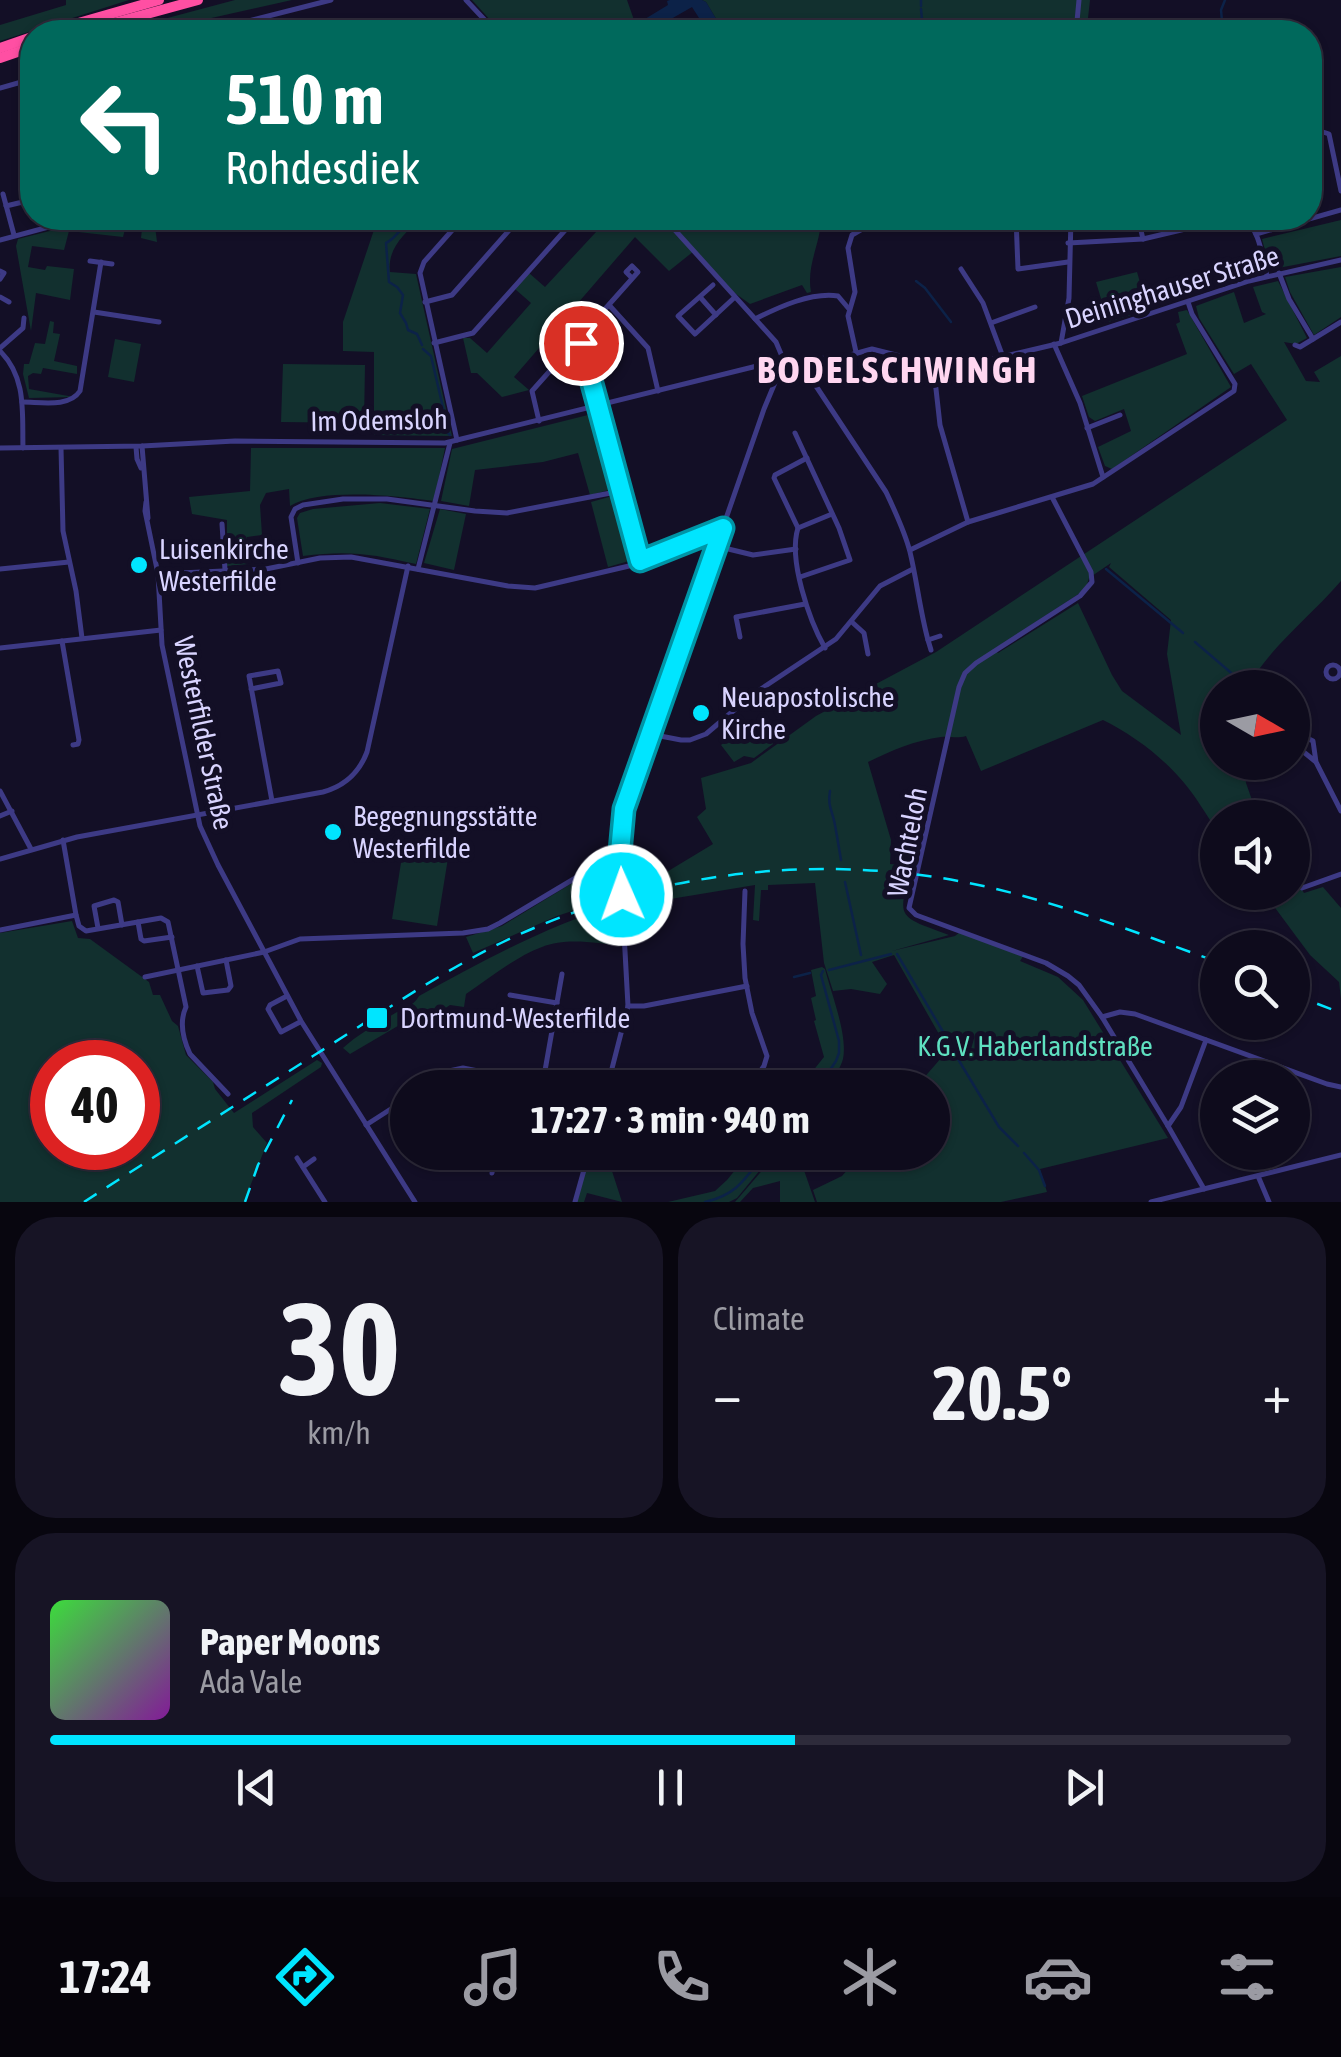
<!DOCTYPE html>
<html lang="en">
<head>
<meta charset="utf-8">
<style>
  body { margin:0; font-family:"Asap Condensed",sans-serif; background:#171425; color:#f1f3f6; height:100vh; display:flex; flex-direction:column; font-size:38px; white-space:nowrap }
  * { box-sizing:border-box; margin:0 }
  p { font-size:32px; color:#9b9ba3 }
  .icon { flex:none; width:55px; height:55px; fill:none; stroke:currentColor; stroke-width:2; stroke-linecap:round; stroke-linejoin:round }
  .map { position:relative; height:1202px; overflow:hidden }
  .sheet { display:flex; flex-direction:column; gap:15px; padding:15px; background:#08060f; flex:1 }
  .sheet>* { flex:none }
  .guide { position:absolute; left:20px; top:20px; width:1302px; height:210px; border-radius:40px; box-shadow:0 2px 8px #0004,0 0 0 2px #2e2b3b; background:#00695c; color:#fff; overflow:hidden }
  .needle { width:65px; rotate:99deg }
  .controls { position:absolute; left:1200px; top:670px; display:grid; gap:20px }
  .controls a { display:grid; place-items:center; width:110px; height:110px; border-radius:50%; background:#0e0b1c; box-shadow:0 2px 8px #0004,0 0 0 2px #2e2b3b; font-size:50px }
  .speed { position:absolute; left:30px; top:1040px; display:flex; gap:20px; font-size:50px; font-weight:700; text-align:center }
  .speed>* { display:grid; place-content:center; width:130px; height:130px; border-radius:50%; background:#0e0b1c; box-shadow:0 2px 8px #0004,0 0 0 2px #2e2b3b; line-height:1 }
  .speed .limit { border:15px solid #d22; background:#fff; color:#111 }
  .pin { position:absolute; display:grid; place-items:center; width:85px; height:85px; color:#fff; margin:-42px; border:5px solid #fff; border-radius:50%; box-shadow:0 2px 10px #0007 }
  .me { position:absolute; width:110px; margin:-55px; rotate:358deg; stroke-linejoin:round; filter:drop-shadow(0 0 8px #0008) }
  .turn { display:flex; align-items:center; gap:35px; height:210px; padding:0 40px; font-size:45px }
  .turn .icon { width:130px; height:130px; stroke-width:2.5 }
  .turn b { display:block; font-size:70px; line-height:85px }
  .big { font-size:75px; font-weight:700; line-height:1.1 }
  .sheet .card { flex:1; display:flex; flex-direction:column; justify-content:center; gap:15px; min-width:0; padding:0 35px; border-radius:40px; background:#171425 }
  .sheet .dial { align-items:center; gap:0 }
  .dial b { font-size:130px; line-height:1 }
  .song { display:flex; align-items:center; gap:30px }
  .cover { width:120px; height:120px; border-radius:15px; background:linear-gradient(135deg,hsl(120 70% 55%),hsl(290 70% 35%)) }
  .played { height:10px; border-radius:5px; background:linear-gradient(90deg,#00e5ff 60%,#2e2b3b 60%) }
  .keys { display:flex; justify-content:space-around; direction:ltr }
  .heat { display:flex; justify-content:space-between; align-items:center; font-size:55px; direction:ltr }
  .sheet .tiles { flex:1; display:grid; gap:15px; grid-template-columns:1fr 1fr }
  .card:last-child { grid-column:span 2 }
  .trip { position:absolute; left:390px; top:1070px; width:560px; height:100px; border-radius:50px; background:#0e0b1c; box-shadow:0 2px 8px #0004,0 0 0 2px #2e2b3b; font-weight:700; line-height:100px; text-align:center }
  .tabs { display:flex; height:160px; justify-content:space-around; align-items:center; background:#06040b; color:#9b9ba3 }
  .tabs .icon { width:70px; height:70px }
  .tabs .current { color:#00e5ff }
  .tabs b { font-size:45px; color:#f1f3f6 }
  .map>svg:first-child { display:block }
  .green { fill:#12302f; fill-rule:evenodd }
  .water { fill:#0c2248 }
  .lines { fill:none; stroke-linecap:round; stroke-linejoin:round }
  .stream { stroke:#0c2248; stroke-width:2.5 }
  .minor { stroke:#3d3a85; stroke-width:5 }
  .highway { stroke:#ff4fa3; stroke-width:10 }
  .rail { stroke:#00e5ff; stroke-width:2.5; stroke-dasharray:15 12; stroke-linecap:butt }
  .route-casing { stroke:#0095a6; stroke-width:25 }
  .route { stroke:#00e5ff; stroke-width:18 }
  .poi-dot { fill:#00e5ff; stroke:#130f26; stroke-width:4 }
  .labels { text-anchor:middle; stroke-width:10; stroke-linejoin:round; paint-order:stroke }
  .street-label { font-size:28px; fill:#d9d4ff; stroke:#130f26 }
  .poi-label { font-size:28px; fill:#d9d4ff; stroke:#130f26; text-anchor:start }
  .park-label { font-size:28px; fill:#5fe0c0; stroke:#130f26 }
  .district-label { font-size:38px; font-weight:bold; letter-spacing:2.5px; fill:#ffd6f0; stroke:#130f26 }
</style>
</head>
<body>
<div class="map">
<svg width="1341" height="1202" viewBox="0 0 1341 1202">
  <rect width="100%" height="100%" fill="#130f26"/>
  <g class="green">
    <path d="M66,0h63l-129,41v-16l66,-20z"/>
    <path d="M235,0h57l-143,32h-34z"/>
    <path d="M472,0h155l7,20 -14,12h-119z"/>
    <path d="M702,0h388l-2,18 -12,9v5h-352l-18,-30z"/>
    <path d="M101,218h53l3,24 -16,-4 1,-9 -16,-4 -3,12 -54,-6 -5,19 -32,-4 -4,21 17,3 2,-4 27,3 -4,31 -34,-7 -5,38 -15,-85 2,-7z"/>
    <path d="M378,218h42c-15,16 -33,30 -30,54l26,2 36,162 -78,-1v-83l-31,-1v-29z"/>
    <path d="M609,218h212c0,25 -15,47 -10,74l-4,1 -5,-8 -52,19 -25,-18 -31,-35 -25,20 -34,-34 -121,140 15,13 -27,7 -25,-24h-6l-8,-35h7l17,15 44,-50 -16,-14 14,-16 16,14z"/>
    <path d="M1341,220v36l-68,13 -4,-4 -7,-26z"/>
    <path d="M1341,267v50l-27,18 -24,-43 -5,-15z"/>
    <path d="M1137,272l11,38 -40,12 -12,-40z"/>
    <path d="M1278,281l29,57 -11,6 -12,-2 22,39 14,1 -6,-10 27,-16v225c-33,38 -68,63 -94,106l-29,1v74l26,1 2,20 12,34 -40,1 -1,12c-11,-15 -20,-32 -32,-46 -22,-27 -52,-49 -82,-64l-122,51 -15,-35c-10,3 -15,0 -25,1 -25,3 -51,14 -73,25l23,78 -1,24 23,2c-17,53 -16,50 36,69l-57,16 63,-15 5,-4 64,23 -4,6 38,16 25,23 85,138 -128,31 7,23 -46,10h-184l-4,-12 29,-14 20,-23 70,-1v-64l-16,-1 32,-37 -54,-95 -22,7 15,22 -7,10 -29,-5 -18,2 -9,-28 -9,-80 -47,2v5h-7l-2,31 -6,-1 2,-35 -127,21v-5l7,-2 -2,-7 -6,2 -2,-13 40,-8 48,-29 -16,-27 9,-8 -5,-31 50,-15 65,-47 120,-64 351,-232 -36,-56 -17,10 -35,-56 -3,-12 38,-14 10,31 22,-9 -4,-2 -9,-25zM1111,563l-2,4 62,53 -4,34 14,81 -59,-44 -10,-16 -34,-72 -80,50 -4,-4 83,-54 9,-7 3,-10z"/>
    <path d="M1187,310l44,77 -119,82 -7,-3 -7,-19 33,-16 -7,-22 -29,12 -6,-4 -7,-21 105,-42 -11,-30 4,-2 -2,-10z"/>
    <path d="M50,321l4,1 -1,11 7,1 -6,27 23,5v8l-34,-6 -2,6 -8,-1 -5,3 1,13 45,8 -45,1 -6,-24 1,-10h5l6,-21 10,1z"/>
    <path d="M115,339l26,5 -7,38 -26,-5z"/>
    <path d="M283,364l82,1 -1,58 -83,-1z"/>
    <path d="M596,413l21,75 -27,7 -12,-42 -35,9 -68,8 -6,36 -28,-5 11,-52z"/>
    <path d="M251,448h194l-11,53c-36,-5 -113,-14 -144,5l-1,-17 -23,4 -6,12 2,30 -15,2 1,27 -21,2v-46l-35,-6 -3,-17 61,-6z"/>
    <path d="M616,495l3,2 17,62 -28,8 -17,-65z"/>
    <path d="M380,503l50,6 -14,55c-44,-10 -67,-14 -113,-8l-6,-38 3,-5 13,-4z"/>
    <path d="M440,509l26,5 -12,56 -30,-7z"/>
    <path d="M761,717l13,19 -1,8 -19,14 -10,-2 -10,6 -13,-17 11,-10 3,2z"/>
    <path d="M404,844l45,8 -12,74 -45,-7z"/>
    <path d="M610,860h4l4,36 -61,20 -84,37 -7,-16 36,-11z"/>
    <path d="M1293,875l11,18 19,-6 18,21v91l-2,-17 -29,-27 -46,-62 28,-1z"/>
    <path d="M619,904l1,11 -22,9 1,2 21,-5 2,25c-25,-3 -56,-9 -80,1 -27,10 -52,31 -76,47l-2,13 -14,-2 -34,22 -8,-7 -58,34 -7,-6c14,-13 32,-23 49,-33 10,-7 21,-8 27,-19 65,-36 130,-71 200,-92z"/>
    <path d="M72,921l6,17 12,1 59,43 4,13h7l12,26 6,5 8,29 27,27 2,7 19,24 83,-53 5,3 -1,4 -69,46 1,14 14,16 -23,59h-244v-269zM52,1062h86v86h-86z"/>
    <path d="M822,967l3,2c6,24 23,66 18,90 -3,11 -11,20 -17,28h-26l24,-30 -10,-36 2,-1 -5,-22 5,-2 -5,-26z"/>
    <path d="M749,1153h25l-37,45 -8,4h-61l47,-11 12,-11z"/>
    <path d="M777,1153h21l17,49h-35v-21l-27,7 -13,14h-5z"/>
    <path d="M586,1163l25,5 11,34 -35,-9 -3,9h-9z"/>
  </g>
  <path class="water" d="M670,0h32l4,2 18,30h-16l-16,-25 -21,12v3l-18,10h-30l6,-5 4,3 6,-3 1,-5 28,-17 -1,-4z"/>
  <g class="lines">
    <g class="stream">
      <path d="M921,0v6"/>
      <path d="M921,9l2,22"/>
      <path d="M1223,32l-2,-22 4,-10"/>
      <path d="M413,218l-3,6c-11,3 -13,14 -24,19l3,39 8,5 6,8 -3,18 6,10 2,7 9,4 5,11"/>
      <path d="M440,218h3"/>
      <path d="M916,281l9,7 26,34"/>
      <path d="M423,349l8,7 14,60 1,15 4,4"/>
      <path d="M1106,569l77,64"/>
      <path d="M1195,642l48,41"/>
      <path d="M830,791c-3,15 3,21 5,34 2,11 4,23 6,35"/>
      <path d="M845,882l16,73"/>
      <path d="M897,954l58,98"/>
      <path d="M829,970l62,-16"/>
      <path d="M794,977l16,-4"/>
      <path d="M958,1059l41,68 19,19"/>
      <path d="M818,1088l18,-27 3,-8v-12l-18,-66 2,-4"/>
      <path d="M1024,1153l15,17 6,16"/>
      <path d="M705,1202c34,-8 40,-24 61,-50"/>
    </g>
    <g class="minor">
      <path d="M466,0l30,32"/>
      <path d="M205,32l126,-32"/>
      <path d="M1076,32l3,-32"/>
      <path d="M0,88l32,-9"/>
      <path d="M1310,133l13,-1 6,2 12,57"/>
      <path d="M3,194l11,41"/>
      <path d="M6,206l21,-5"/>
      <path d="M664,218l112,124 8,19"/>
      <path d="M1016,218l2,51 50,-7"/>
      <path d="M1138,218l5,21"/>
      <path d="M1243,218c17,11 19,39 24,58"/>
      <path d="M1256,234l85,-24"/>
      <path d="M0,240l82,-22"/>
      <path d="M1068,243l75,-4 89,-21"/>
      <path d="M90,261l22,3"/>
      <path d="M961,269l22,34 20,54"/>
      <path d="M0,271l4,2 -4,6"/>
      <path d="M1279,273l10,26 24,40"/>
      <path d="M713,285l-35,31 17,18 40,-37"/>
      <path d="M0,297l9,5"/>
      <path d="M700,297l16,18"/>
      <path d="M425,302l27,-7 68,-77"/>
      <path d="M609,305l39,43 10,43"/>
      <path d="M94,312l65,10"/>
      <path d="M755,319c24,-12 56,-27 83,-23l11,13"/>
      <path d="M991,323l44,-16"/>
      <path d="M577,339l7,9 56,213"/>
      <path d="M434,343l39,-10 103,-115"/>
      <path d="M1061,343l8,-45 2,-80"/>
      <path d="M1054,344l26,59 23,74"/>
      <path d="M1295,345l5,2 41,-25"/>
      <path d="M0,348l23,-20 1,-10"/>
      <path d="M0,351c27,27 22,62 23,97"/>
      <path d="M856,352l-8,-36 7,-24 -7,-44 4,-13 29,-17"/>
      <path d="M809,359v10l5,14 72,109c9,19 19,40 24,60 7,29 10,59 18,88"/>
      <path d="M784,361l59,-4 29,-8 36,9 26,13h8l119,-28 188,-62 92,-21"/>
      <path d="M934,371l6,54 28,97"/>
      <path d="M22,402c19,0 47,6 58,-11l21,-129"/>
      <path d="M539,421l-7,-30 106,-119 -6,-6 -6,6 6,6"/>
      <path d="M1087,428l33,-13"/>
      <path d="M795,433l44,95 11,32 -50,17"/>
      <path d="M457,440l-37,-167 4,-11 39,-44"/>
      <path d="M142,446l6,72"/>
      <path d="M136,447l1,12 4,9"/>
      <path d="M0,448l142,-2 93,-5 210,2 312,-77 21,3"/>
      <path d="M61,448l2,83 13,60 6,47"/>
      <path d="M1052,497l39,75 1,10 -12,14 -104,67 -11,10 -6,14 -50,221 7,7 130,48 22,13 11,9 23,32 66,109 36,63"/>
      <path d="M146,502l-1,9 13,63 4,71 38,181 18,39 83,156 114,181"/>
      <path d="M222,524l3,46"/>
      <path d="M798,528l-24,-50 1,-3 32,-17"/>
      <path d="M716,546l37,9 43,-6"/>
      <path d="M910,550l58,-28 125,-38 141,-93 1,-7 -43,-70 -4,-12"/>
      <path d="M298,563l-7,-46 4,-8 8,-4 40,-6h44l88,12 32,2 114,-22"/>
      <path d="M0,569l69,-7"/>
      <path d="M418,569l32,-126"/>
      <path d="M158,574l108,-5 54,-11 31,-1 157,29 27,2 94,-22 94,-38"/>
      <path d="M853,623l11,10 4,21"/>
      <path d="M740,637l-4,-20 69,-13"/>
      <path d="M62,641l17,99 -1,4 -5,1"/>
      <path d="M0,648l161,-18"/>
      <path d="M825,648c-16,-28 -37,-89 -27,-120l34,-14"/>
      <path d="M931,650l-3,-10 12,-4"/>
      <circle cx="1333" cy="672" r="7"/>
      <path d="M251,689l30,-6 -3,-12 -29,5 23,125"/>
      <path d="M650,734l31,6h9l16,-6 46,-39 84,-56 44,-53 33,-17"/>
      <path d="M1316,762l-16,-13 2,-9 7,-1 4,2 3,21 25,49"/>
      <path d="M0,791l31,58"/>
      <path d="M0,816l12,-5"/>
      <path d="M0,859l77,-22 246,-45c22,-6 36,-19 44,-40l41,-186"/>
      <path d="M1302,888l39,-14"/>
      <path d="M745,891l-2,53 2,34 7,35 15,43 -3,10 -15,22"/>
      <path d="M76,915l3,11 7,5 75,-13 7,4 18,85c-7,15 -3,32 4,47l38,40"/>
      <path d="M138,922l3,17 3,2 28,-4"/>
      <path d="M98,928l-4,-22 20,-6 4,2 4,23"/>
      <path d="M0,930l76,-15 -13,-75"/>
      <path d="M197,966l6,27 25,-3 3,-4 -5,-26"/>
      <path d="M145,977l119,-25 36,-13 163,-6 25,-4 12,-6 119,-71"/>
      <path d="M510,995l47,8"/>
      <path d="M287,996l-17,9 -2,4 13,23 19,-10"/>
      <path d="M628,1006h16l103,-20"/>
      <path d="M1102,1017l18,-5 15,2 192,70 14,3"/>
      <path d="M543,1082l19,-108"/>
      <path d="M424,1088l25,-17 14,-3 102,20"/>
      <path d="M607,1088l21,-82 -8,-146 2,-42 142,-409 20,-48"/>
      <path d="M366,1125l42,-27"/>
      <path d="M1168,1126l13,-19 25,-67"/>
      <path d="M297,1158l28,44"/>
      <path d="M586,1163l34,5 63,-16"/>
      <path d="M303,1167l11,-8"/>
      <path d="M492,1173l3,-21"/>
      <path d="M1258,1176l11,26"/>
      <path d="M575,1202l14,-50"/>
      <path d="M1151,1202l190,-47"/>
    </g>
    <g class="highway">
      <path d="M47,32l112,-32"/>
      <path d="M81,32l117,-32"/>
      <path d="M0,48l32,-11"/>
      <path d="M0,58l32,-11"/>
    </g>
    <g class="rail">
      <path d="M1292,994l49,19"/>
      <path d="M84,1202c76,-49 153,-98 229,-146 62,-39 123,-81 188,-113 132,-64 283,-87 427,-67 101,14 195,52 290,86"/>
      <path d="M245,1202l13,-37 34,-65"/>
    </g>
  </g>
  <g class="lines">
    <g class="route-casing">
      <path id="route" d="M581,343l59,218 83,-33 -99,281 -4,43 2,43"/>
    </g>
    <use href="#route" class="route"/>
  </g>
  <g class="poi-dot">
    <circle cx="139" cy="565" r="10"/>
    <circle cx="701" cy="713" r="10"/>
    <circle cx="333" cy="832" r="10"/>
    <rect x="365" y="1006" width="24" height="24" rx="5"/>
  </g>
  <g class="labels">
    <g class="street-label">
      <text transform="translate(1172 287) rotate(-17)" y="10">Deininghauser Straße</text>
      <text transform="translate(379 420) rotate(-1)" y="10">Im Odemsloh</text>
      <text transform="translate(204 733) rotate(78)" y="10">Westerfilder Straße</text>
      <text transform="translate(907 842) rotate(-79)" y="10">Wachteloh</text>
    </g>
    <g class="poi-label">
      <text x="159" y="559">Luisenkirche<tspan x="159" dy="32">Westerfilde</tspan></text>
      <text x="721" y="707">Neuapostolische<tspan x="721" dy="32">Kirche</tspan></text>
      <text x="353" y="826">Begegnungsstätte<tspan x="353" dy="32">Westerfilde</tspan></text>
      <text x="400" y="1028">Dortmund-Westerfilde</text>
    </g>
    <g class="park-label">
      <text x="1035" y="1056">K.G.V. Haberlandstraße</text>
    </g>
    <g class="district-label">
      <text x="898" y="383">BODELSCHWINGH</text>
    </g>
  </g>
</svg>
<div class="controls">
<a><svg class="needle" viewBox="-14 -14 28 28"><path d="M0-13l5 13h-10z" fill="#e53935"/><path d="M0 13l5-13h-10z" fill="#9b9ba3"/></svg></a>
<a><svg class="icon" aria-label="sound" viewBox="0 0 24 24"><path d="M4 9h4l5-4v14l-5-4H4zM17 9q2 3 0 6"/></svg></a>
<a><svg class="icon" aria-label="search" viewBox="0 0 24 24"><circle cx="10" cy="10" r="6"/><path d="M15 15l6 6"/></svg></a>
<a><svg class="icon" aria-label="layers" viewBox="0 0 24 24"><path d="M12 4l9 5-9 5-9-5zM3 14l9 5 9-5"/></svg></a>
</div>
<div class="speed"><div class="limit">40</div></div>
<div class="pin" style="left:581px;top:343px;background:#d93025"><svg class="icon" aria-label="arrive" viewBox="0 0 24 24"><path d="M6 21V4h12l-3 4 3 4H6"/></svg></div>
<svg class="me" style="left:622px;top:895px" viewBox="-20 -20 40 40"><circle r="17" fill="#00e5ff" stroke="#fff" stroke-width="3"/><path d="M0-11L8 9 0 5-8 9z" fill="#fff"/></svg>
<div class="trip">17:27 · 3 min · 940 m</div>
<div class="guide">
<div class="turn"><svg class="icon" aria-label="left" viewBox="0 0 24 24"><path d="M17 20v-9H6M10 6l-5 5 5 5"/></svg><div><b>510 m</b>Rohdesdiek</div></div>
</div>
</div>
<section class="sheet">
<div class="tiles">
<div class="card dial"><b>30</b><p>km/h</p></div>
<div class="card"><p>Climate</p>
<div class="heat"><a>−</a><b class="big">20.5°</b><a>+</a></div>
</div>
<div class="card">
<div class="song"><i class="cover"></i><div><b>Paper Moons</b><p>Ada Vale</p></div></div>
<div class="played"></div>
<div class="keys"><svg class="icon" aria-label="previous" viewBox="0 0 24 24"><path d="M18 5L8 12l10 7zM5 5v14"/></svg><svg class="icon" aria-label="pause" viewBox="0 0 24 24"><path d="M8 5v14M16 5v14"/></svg><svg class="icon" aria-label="next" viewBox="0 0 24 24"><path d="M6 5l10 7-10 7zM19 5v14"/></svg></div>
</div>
</div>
</section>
<nav class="tabs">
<b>17:24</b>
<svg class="icon current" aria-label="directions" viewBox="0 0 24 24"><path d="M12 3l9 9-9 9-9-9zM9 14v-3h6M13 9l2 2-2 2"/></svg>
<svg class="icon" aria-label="music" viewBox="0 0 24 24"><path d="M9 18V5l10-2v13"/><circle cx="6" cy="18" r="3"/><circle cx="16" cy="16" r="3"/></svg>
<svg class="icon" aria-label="phone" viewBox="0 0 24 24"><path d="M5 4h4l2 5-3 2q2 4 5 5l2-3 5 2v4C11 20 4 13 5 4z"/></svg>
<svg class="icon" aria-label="climate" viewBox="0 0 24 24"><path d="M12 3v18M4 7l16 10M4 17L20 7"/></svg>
<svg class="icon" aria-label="car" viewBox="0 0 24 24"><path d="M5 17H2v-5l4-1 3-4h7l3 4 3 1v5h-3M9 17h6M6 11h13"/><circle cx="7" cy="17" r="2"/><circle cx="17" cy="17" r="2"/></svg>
<svg class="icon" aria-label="filters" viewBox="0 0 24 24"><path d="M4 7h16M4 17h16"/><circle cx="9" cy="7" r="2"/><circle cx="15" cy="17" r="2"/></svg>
</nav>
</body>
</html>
